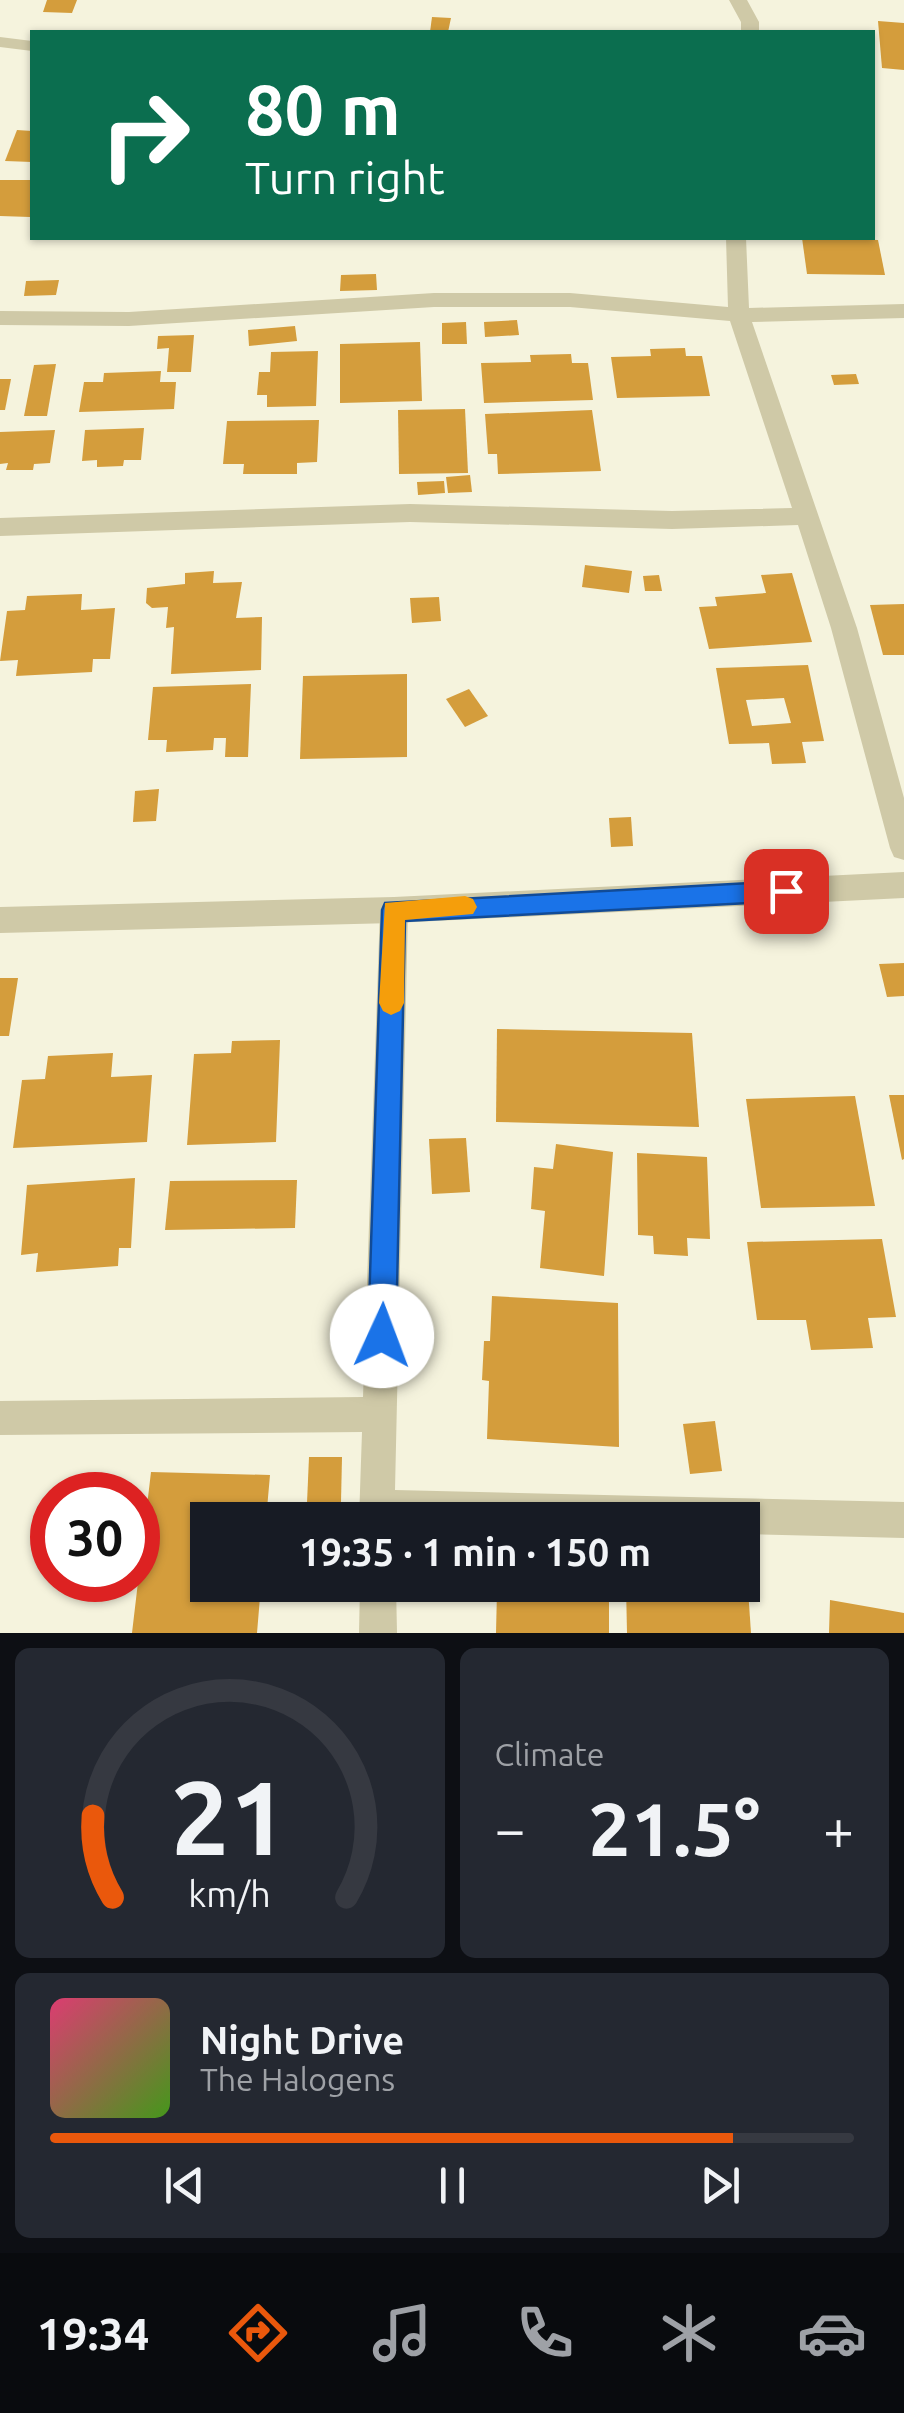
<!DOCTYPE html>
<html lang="en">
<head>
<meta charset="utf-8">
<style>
  body { margin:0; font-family:Ubuntu,sans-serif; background:#242831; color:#f1f3f6; height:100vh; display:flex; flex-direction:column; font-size:38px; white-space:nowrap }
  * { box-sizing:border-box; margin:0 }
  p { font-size:32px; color:#9ea1a6 }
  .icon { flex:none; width:55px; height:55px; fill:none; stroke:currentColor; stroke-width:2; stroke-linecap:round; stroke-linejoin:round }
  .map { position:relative; height:1633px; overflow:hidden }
  .drawer { display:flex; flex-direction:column; gap:15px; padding:15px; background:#0d0f14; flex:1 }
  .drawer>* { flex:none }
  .top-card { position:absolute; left:30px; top:30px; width:845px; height:210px; border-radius:0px; box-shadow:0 2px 8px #0004; background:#0b6e4f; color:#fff; overflow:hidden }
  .speed { position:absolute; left:30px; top:1472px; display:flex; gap:20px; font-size:50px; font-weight:700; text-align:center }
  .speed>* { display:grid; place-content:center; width:130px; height:130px; border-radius:50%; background:#171b24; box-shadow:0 2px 8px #0004; line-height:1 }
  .speed .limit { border:15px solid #d22; background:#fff; color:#111 }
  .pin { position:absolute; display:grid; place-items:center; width:85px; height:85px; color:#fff; margin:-42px; border-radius:20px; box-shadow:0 5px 15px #0006 }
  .me { position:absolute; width:110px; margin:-55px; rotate:2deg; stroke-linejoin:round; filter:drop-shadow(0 0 8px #0008) }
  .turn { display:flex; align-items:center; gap:35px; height:210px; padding:0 50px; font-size:45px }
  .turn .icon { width:130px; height:130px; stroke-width:2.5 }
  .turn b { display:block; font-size:70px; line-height:85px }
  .big { font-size:75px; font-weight:600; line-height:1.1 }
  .drawer .card { flex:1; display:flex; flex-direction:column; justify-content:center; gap:15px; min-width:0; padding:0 35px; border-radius:15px; background:#242831 }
  .drawer .dial { align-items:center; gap:0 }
  .dial svg { height:260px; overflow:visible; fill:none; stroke:#363941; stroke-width:7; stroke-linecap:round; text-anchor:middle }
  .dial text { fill:#f1f3f6; stroke:none }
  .song { display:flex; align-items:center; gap:30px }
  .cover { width:120px; height:120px; border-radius:15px; background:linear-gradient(135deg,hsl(340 70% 55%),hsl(100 70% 35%)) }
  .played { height:10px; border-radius:5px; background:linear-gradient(90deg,#ea580c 85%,#363941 85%) }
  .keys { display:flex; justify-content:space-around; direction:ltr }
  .heat { display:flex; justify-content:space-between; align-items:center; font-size:55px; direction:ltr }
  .drawer .tiles { flex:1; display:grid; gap:15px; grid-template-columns:1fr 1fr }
  .card:last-child { grid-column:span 2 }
  .trip { position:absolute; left:190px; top:1502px; width:570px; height:100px; border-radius:0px; background:#171b24; box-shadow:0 2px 8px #0004; font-weight:600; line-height:100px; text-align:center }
  .menu { display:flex; height:160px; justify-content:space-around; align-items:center; background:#090b0e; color:#9ea1a6 }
  .menu .icon { width:70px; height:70px }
  .menu .selected { color:#ea580c }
  .menu b { font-size:45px; color:#f1f3f6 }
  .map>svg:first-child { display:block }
  .building { fill:#d49d3c; fill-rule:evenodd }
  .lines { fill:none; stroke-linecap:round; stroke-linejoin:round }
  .minor { fill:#cfc9a7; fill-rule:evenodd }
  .tertiary { fill:#cfc9a7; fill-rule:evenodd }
  .route { fill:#1a73e8; stroke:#114b97; stroke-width:2.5 }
  .slow { fill:#f59e0b }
</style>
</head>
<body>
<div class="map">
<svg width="904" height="1633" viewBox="0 0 904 1633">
  <rect width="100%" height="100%" fill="#f5f3dd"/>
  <g class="building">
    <path d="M47,0h30l-5,13 -29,-1z"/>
    <path d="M432,17l19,1 -3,14h-18z"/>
    <path d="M878,21l26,2v47l-22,-2z"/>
    <path d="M17,130l15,1v31l-27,-1z"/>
    <path d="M0,180h32l-2,37 -30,-1z"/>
    <path d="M802,238l76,2 7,35 -78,-1z"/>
    <path d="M376,274l1,16 -37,1 1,-16z"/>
    <path d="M59,280l-3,15 -32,1 2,-15z"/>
    <path d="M517,320l2,15 -34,2 -1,-15z"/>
    <path d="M466,322l1,22h-25v-21z"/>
    <path d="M295,326l2,15 -48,5 -1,-16z"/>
    <path d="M194,335l-3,37h-24l2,-24 -12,1 1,-13z"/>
    <path d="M420,342l2,59 -82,2v-59z"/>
    <path d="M685,348l1,8h16l8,40 -93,2 -6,-41 40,-1 -1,-7z"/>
    <path d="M318,351l-2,55 -49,1v-12h-10l2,-23h11l1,-20z"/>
    <path d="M571,354l1,9h16l5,37 -109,3 -3,-40 50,-1 -1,-7z"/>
    <path d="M56,364l-9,52h-23l10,-51z"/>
    <path d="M161,371l-1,11h16l-2,27 -95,3 5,-30h19l1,-9z"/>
    <path d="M856,374l3,10 -25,1 -3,-10z"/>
    <path d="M0,379h11l-6,31h-5z"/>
    <path d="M465,409l3,64 -69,1 -1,-64z"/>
    <path d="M592,410l9,61 -103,3 -1,-20h-9l-3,-40z"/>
    <path d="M319,420l-2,42 -20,1v11h-54l1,-10h-21l4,-43z"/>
    <path d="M144,428l-3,32h-17l-1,6 -26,1v-7l-15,1 3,-31z"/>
    <path d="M55,430l-5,33 -16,1 -1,6h-27l2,-7 -8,1v-32z"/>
    <path d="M470,475l2,17 -24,1 -2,-16z"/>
    <path d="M444,481l1,12 -27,2 -1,-13z"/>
    <path d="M585,565l47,6 -3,22 -47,-6z"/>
    <path d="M214,571l-1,12 29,-1 -6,36 26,-1 -1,53 -90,4 3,-47 -8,1 2,-21 -16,1 -6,-5 1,-15 38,-4v-11z"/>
    <path d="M792,573l20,69 -103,7 -10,-42 18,-1 -2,-9 51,-4 -5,-18z"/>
    <path d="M659,575l3,16h-17l-2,-15z"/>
    <path d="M82,594l-1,16 34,-2 -5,51h-17l-1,13 -76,4 2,-16 -18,1 7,-50 18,-1 2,-14z"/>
    <path d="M439,597l2,24 -29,2 -2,-25z"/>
    <path d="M904,604v51h-21l-13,-50z"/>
    <path d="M808,665l16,76 -22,1 4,21 -34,1 -3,-21 -40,1 -13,-76zM784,698l7,25 -39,3 -6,-26z"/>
    <path d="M407,674v83l-107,2 3,-83z"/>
    <path d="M251,684l-3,73h-23l1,-19h-12l-1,12 -47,2 1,-12h-19l5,-53z"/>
    <path d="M469,689l19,27 -23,11 -19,-28z"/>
    <path d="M159,789l-3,32 -23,1 2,-31z"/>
    <path d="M631,817l2,29 -22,1 -2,-29z"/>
    <path d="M904,963v33l-17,1 -8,-33z"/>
    <path d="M0,978h18l-9,58h-9z"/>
    <path d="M497,1029l195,4 7,94 -203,-5z"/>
    <path d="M280,1040l-4,102 -89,3 7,-91 37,-1 1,-12z"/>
    <path d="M113,1053l-2,24 41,-2 -5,67 -134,6 9,-68 23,-1 3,-23z"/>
    <path d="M889,1095h15v64l-2,1z"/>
    <path d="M855,1096l20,110 -114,2 -15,-109z"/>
    <path d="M466,1138l4,54 -38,2 -3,-55z"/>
    <path d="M556,1144l57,8 -9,124 -64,-8 5,-57 -14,-2 3,-42 19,2z"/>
    <path d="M637,1153l70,4 3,82 -23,-1 1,18 -34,-2 -1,-18 -15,-1z"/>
    <path d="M135,1178l-4,70h-12l-1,18 -82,6 2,-19 -17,2 6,-70z"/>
    <path d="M297,1180l-2,48 -130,2 5,-49z"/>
    <path d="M882,1239l14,78 -28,1 5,30 -62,2 -5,-30h-49l-10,-78z"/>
    <path d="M492,1296l126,7 1,144 -132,-8 2,-58 -7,-1 2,-39h6z"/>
    <path d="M715,1421l7,50 -32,3 -7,-50z"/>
    <path d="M309,1457h33l-1,45 -34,1z"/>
    <path d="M151,1472l119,3 -4,45h-58v65h53l-4,48h-125z"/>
    <path d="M626,1585l122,4 3,44h-124z"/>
    <path d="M497,1591l112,6v36h-113z"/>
    <path d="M830,1600l74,13v20h-75z"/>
  </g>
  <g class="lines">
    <g class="minor">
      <path d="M729,0h18l12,22v10h-18v-10z"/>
      <path d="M0,37l32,4v10l-32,-4z"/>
      <path d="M726,238h20l3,70 155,-4v14l-152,4 105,306 47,170v62l-10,-3 -4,-9 -59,-220 -33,-103 -126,4 -262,-7 -410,14v-18l410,-14 262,7 120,-3 -62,-187 -160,-14h-136l-305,19 -129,-1v-14l129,1 305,-19h136l158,14z"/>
      <path d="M394,897l10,4 4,9 -13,580 509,12v36l-162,-4v-14h-383l3,-88 -362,3v-34l363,-4 17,-487 4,-9z"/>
      <path d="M360,1585h36l1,48h-38z"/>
    </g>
    <path class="tertiary" d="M904,872v26l-510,25 -394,10v-26l394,-10z"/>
  </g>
  <path class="route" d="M786,881l9,3 3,7 -3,7 -9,3 -381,20 -9,415 -4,10 -10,4 -10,-4 -4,-10 14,-426 3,-7z"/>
  <path class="slow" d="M465,896l8,3 4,8 -4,7 -68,6 -1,83 -4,8 -9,4 -8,-4 -4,-8 6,-100z"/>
</svg>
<div class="speed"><div class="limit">30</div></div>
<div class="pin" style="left:786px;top:891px;background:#d93025"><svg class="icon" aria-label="arrive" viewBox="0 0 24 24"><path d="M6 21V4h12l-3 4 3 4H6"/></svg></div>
<svg class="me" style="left:382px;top:1336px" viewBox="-20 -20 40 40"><circle r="19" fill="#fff"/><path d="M0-13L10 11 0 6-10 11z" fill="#1a73e8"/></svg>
<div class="trip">19:35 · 1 min · 150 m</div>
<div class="top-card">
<div class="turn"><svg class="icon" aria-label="right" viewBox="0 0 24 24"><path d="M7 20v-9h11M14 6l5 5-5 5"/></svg><div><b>80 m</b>Turn right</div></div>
</div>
</div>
<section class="drawer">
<div class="tiles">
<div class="card dial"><svg viewBox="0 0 100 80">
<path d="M14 69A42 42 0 1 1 86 69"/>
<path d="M14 69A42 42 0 0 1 8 44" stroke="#ea580c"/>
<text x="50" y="56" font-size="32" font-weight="700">21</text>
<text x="50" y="72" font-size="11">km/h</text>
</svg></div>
<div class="card"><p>Climate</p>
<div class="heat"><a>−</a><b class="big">21.5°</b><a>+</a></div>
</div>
<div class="card">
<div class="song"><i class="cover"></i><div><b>Night Drive</b><p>The Halogens</p></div></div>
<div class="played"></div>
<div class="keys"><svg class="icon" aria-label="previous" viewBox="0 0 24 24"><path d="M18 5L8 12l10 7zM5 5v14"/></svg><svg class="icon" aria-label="pause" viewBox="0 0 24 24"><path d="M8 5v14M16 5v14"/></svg><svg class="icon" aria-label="next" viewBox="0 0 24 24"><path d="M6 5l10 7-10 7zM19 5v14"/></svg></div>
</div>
</div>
</section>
<nav class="menu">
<b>19:34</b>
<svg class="icon selected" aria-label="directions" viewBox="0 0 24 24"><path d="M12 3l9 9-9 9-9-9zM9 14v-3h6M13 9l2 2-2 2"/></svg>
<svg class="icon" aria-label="music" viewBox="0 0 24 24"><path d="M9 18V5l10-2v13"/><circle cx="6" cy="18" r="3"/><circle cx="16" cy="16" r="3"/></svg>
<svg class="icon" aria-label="phone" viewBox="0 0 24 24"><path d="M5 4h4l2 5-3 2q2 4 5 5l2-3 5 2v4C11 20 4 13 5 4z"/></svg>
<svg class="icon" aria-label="climate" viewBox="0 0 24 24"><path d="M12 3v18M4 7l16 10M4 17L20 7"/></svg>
<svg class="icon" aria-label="car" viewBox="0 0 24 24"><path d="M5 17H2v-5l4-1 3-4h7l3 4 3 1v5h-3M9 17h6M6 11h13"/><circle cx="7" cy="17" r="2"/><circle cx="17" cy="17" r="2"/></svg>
</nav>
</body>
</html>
